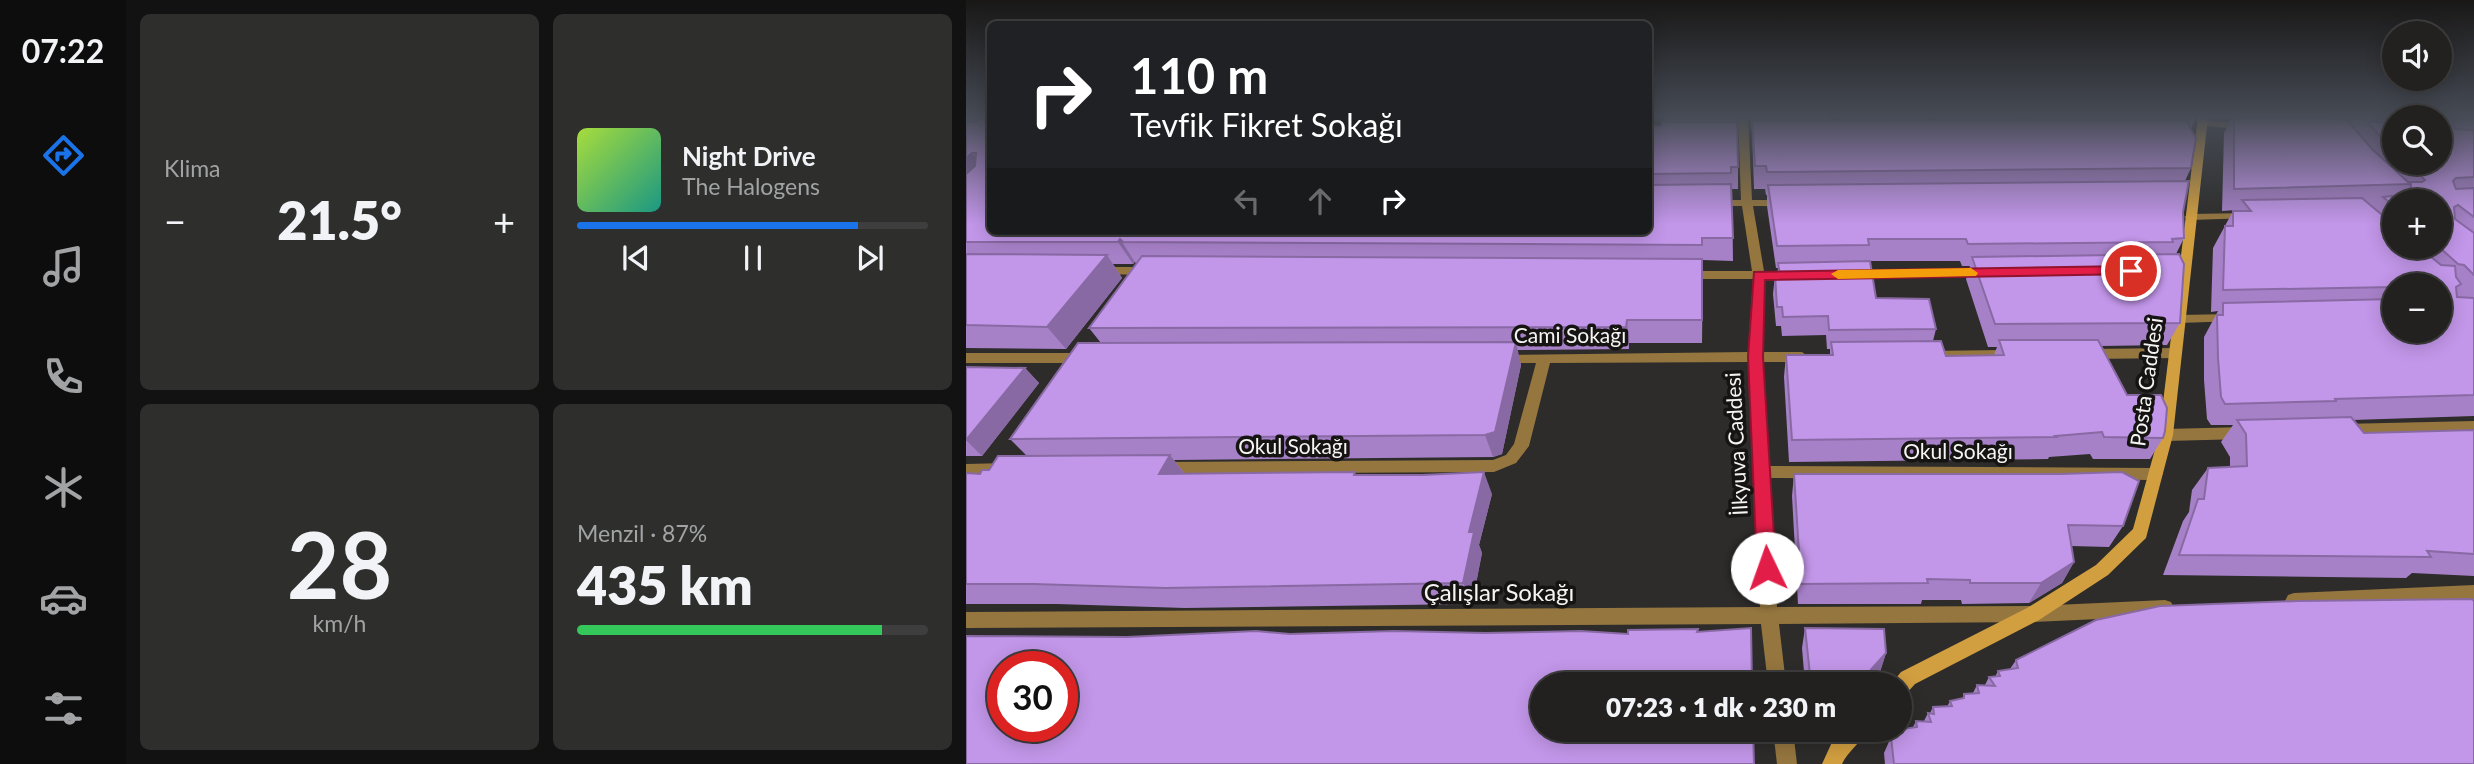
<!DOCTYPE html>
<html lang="tr">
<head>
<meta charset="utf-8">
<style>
  body { margin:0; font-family:Lato,sans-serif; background:#2e2e2d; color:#f1f3f6; height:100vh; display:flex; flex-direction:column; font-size:26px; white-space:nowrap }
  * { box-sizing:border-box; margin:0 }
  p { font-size:23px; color:#a2a3a5 }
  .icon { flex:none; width:38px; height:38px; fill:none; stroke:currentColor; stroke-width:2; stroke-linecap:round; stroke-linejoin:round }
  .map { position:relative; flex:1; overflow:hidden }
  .side { display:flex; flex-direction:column; gap:14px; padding:14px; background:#131212; width:840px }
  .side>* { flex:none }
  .banner { position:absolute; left:21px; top:21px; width:665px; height:214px; border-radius:10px; box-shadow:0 4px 18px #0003,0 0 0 2px #3f3e3e; background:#202124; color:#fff; overflow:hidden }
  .buttons { position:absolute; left:1416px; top:21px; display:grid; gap:14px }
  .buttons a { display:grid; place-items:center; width:70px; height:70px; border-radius:50%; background:#222120; box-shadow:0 4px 18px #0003,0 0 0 2px #3f3e3e; font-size:35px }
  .speed { position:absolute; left:21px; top:651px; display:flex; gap:14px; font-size:35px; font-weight:700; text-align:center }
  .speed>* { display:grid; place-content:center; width:91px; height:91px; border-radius:50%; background:#222120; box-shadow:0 4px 18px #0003,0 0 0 2px #3f3e3e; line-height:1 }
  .speed .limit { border:10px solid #d22; background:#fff; color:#111 }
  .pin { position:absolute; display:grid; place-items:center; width:60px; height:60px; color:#fff; margin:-30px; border:4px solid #fff; border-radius:50%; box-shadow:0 2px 7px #0007 }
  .me { position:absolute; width:77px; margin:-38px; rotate:357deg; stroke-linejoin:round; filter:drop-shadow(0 0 5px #0008) }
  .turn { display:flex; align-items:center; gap:24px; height:147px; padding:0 28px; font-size:32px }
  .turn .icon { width:91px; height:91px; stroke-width:2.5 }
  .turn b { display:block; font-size:49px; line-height:60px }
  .lanes { display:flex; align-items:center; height:66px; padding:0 28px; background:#0003; justify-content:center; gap:35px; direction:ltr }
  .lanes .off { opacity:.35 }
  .big { font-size:52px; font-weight:800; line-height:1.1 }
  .side .widget { flex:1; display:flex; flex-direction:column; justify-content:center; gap:10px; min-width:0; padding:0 24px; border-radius:10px; background:#2e2e2d }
  .side .dial { align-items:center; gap:0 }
  .dial b { font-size:91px; line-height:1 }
  .song { display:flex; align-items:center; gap:21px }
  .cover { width:84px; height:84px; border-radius:10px; background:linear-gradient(135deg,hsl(80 70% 55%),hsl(170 70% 35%)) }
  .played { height:7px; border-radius:4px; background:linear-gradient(90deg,#1a73e8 80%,#3f3e3e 80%) }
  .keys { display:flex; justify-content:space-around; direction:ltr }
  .heat { display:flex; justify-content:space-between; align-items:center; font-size:38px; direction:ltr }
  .charge { height:10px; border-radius:5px; background:linear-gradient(90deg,#34c759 87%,#3f3e3e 0) }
  .side .tiles { flex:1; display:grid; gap:14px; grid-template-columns:repeat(2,1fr) }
  .trip { position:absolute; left:564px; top:672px; width:382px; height:70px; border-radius:35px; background:#222120; box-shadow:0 4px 18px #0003,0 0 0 2px #3f3e3e; font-weight:800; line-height:70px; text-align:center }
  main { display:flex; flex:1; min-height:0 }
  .menu { display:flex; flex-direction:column; width:126px; justify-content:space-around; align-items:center; background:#0e0d0d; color:#a2a3a5 }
  .menu .icon { width:49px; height:49px }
  .menu .current { color:#1a73e8 }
  .menu b { font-size:32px; color:#f1f3f6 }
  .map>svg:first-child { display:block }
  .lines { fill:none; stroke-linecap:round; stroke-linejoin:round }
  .street { fill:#95763f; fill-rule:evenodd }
  .secondary { fill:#d29f40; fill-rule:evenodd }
  .wall { fill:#a781c8; fill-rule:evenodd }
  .shaded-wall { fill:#8869a3 }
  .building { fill:#c296e9; stroke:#8869a3; stroke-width:2; fill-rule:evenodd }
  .route { fill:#e11d48; stroke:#92132f; stroke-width:2 }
  .slow { fill:#f59e0b }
  .labels { text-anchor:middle; stroke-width:7; stroke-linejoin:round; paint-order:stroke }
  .street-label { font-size:21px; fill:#f5f4f3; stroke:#151413 }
  .near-street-label { font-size:24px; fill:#f5f4f3; stroke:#151413 }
</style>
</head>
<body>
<main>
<nav class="menu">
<b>07:22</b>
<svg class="icon current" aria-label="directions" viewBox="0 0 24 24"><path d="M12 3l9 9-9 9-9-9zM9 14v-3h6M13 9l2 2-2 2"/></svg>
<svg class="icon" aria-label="music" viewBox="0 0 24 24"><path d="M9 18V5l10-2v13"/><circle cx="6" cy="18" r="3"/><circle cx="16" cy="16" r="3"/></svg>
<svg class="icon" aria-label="phone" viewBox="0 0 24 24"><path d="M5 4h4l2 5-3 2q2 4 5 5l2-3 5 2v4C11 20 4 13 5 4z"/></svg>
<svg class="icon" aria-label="climate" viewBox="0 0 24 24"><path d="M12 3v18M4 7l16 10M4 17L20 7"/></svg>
<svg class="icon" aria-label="car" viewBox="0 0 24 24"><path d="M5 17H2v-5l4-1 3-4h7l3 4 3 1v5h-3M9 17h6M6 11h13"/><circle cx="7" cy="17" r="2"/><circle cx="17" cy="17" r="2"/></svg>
<svg class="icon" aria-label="filters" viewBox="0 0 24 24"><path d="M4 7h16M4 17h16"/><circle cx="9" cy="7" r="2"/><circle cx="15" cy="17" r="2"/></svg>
</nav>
<section class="side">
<div class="tiles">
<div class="widget"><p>Klima</p>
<div class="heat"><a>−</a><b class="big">21.5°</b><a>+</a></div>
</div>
<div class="widget">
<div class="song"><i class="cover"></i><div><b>Night Drive</b><p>The Halogens</p></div></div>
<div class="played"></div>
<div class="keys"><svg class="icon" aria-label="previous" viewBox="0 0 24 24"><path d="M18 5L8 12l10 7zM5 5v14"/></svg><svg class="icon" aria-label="pause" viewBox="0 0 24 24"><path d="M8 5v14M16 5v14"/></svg><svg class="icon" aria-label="next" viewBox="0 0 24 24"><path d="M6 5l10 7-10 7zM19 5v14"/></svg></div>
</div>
<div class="widget dial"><b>28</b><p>km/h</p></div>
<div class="widget"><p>Menzil · 87%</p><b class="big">435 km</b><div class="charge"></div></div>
</div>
</section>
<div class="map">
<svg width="1508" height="764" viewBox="0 0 1508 764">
  <rect width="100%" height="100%" fill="#2d2c2a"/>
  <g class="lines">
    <g class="street">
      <path d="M772,117h10l4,83h32l6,3 -6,3h-31l11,65h30l6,4 -6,4h-29l-3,73h40l7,5 -7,5h-40l7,104 386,2 5,2 3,4 -3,4 -5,2 -386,-2 8,129 256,-1 132,-6 6,2 3,6 -3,6 -6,2 -132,6 -254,2 7,60h-18l-7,-60 -795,4v-16l794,-5 -12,-245 -198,1 -21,83 -13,17 -22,9 -331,2 -5,-2 -3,-4 3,-4 5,-2 330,-2 13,-5 8,-11 22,-81h-35l-5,-2 -2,-3 2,-3 252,-3 5,-73h-68l-6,-4 6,-4h67l-10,-65h-29l-6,-3 6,-3h28z"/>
      <path d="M1236,120l44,4 5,3 -5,3 -48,-5 -1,-2z"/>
      <path d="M1282,213l4,1v4l-62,2 -6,-3 6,-3z"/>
      <path d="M134,267h50l6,4 -6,4 -54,-1 -2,-3z"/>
      <path d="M1021,269l6,4 -2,3 -138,2 -6,-4 6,-4z"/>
      <path d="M1266,314l6,4 -1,3 -58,2 -7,-4 7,-4z"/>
      <path d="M1209,348l7,5 -7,5 -86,1 -7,-5 7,-5z"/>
      <path d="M1036,350l7,5 -7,5 -74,1 -7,-5 7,-5z"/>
      <path d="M0,353h119l7,5 -7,5h-119z"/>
      <path d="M1508,421v12l-132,3 -5,-2 -2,-4 2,-4 5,-2z"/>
      <path d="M1279,427l5,2 2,4 -2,4 -5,2 -79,2 -5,-2 -2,-4 2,-4 5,-2z"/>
      <path d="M41,463l5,2 3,4 -3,4 -46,3v-12z"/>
      <path d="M1508,585v16l-180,8 -6,-2 -3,-6 3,-6 6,-2z"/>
      <path d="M807,730h20l4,34h-20z"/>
    </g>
    <g class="secondary">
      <path d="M1232,117h10l-35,318 -27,103 -38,37 -69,45 -124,64 -9,10 -7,2v-12h-8l10,-12 126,-64 69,-43 37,-36 26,-94z"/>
      <path d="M877,730h24c-6,13 -19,21 -25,34h-20l11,-24z"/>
    </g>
  </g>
  <g class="wall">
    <path d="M0,117h24l658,114v-105h13l3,-4 -1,-5h73l2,50v22h-6l1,72 -30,-1 -1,83h-73v6l-112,1 4,15 -19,89 -9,3 -319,3 11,14 171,1 136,19 -13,51 3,8 -10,51 -287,4 -128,-4h-91v-131l14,1 47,-18 -17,-17 91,-96 -12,-15 48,-64 -2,-2 -2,2h-20l9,14 -56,71 -100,-1z"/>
    <path d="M784,117h80l-1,4h13l-1,-4h88l-1,4h10l-1,-4h84l-1,3h9l-2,-3h107l-2,3h4l-2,-3h62l-5,12v39l-6,13 -2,31 1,26 -8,16 4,69 -13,22 -66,1 26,49 36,43 -13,21h-57l-3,-5 -41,3 -1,2 -259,3 -5,-85 2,-22h44v-6h-3l-1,-14 -44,1 -1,-10h-5l-3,-32 2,-19h2l1,-7h-2l-9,-62v-11h-1l-1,-6h-11l-2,-57zM900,261h94l2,5h8l-4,13 22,68h9l-3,8 -48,1 -13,-15 3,-12 -60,-31z"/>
    <path d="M1266,117h242v299l-121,4 11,13 110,-3v146l-62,-3 -6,5 -243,-3 20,-54 6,-9 3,-22 16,-22 22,-1v-10l-9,-15 12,-17h-22l-4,-6 -3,-39v-43l14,-26 -7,1 2,-64 20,-37 3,-1 -14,1 2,-78zM1428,117h46v46h-46zM1428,201l46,46h-46zM1428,285h46l-46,46z"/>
    <path d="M0,367l59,1 14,15 -57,73h-16z"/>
    <path d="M828,474l329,52 -14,21 -38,-1 3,16 -12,21 -33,20 -67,1 -1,-4h-39l-1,4h-123l-6,-108z"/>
    <path d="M839,628l81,25 -6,19 -11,12h-64l-3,-36z"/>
    <path d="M1050,660l458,104h-589l-1,-11 7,-16 10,-4 2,-4 10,-2 3,-6h8l4,-8h2l3,-6h14l3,-6 12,-2 2,-5 9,-1 4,-8h8l4,-8h6l3,-6 12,-2z"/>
  </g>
  <g class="shaded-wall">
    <path d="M6,153l16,22 -22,19v-36z"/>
    <path d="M154,239l15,23 -2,2 -15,-22z"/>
    <path d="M141,255l15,23 -56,71 -19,-22z"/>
    <path d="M661,320l2,23v6l-3,-22z"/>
    <path d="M550,342l5,23 -19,89 -9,3 -8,-22z"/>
    <path d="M59,368l14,15 -57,73 -16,-16z"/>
    <path d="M204,455l17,22 -28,-3z"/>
    <path d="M518,472l8,22 -13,51 3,8 -10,51 -9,-21 6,-51z"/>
    <path d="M1108,562l-12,21 -33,20 12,-20z"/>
    <path d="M920,653l-6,19 -11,12h-11z"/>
    <path d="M846,730h18l-3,3 -16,5z"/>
  </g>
  <g class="building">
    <path d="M11,117h13v114h658v-46l83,-1 2,54h-31v7l-579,-3 -3,-3 -2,3h-152v-68l9,-8 1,-13h-4l-6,5v-36h10z"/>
    <path d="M1268,117h81l32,3 25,29 36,33h14l3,-2 -18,-17h33v-46h-30h64v2l-19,-1 -3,2 3,9 19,1v47l-18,1 -3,3 3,8 18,-1v29l-16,-12 -4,2 1,12 19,14v42l-10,-10 -6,-1 -19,-17 1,-46h-46v5l-11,-9 27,-3 1,-10 -177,5z"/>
    <path d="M1223,120l-2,2 9,16 -5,30 -424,4 -1,-6h-11l-3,-45z"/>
    <path d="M1401,121l27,3v27l-10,-10z"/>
    <path d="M696,122h75l1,45h-7v6l-83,1v-48h13z"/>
    <path d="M1223,181l-6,31 1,26 -12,1 1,3 -205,2 -2,-5h-98l1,6 -92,1 -9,-61z"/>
    <path d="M1396,198l32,27v22h25l22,18 14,1 1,11 5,7 -5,3 1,10 17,1v97l-139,4 1,2 -111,3 -4,-7 -3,-39 -1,-43h6v-12l171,-4v32h46v-46h-46v2l-171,3 2,-64h8v-15h18l-9,-11z"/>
    <path d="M0,254l141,1 -60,72 -81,-2z"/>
    <path d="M1213,254l5,10 -4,59 -185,1 -23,-67z"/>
    <path d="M176,256l560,3v61h-75l-1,7 -537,1z"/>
    <path d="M904,261l6,37 53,1 7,30 -107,1 -1,-14 -45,1 -1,-10h-5l-2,-32h5l-2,-12z"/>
    <path d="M1033,340h99l29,55h34l6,13 -2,23 -2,7 -59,-1 -2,-5 -46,4 2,1 -266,3 -6,-85h47l-2,-13 110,-1 5,15 58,-1z"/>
    <path d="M550,342l-21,90 -10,3 -475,4 68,-96z"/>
    <path d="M0,367l59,1 -59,72z"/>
    <path d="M1385,417l13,16 110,-3v124l-47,-3 4,6 -252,-2 19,-56h6l4,-31 39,-2 -1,-32 -9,-14z"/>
    <path d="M204,455l-11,19 196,-2 -1,3h68l62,-3 -15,60h5l-11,51 -298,5 -132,-4h-67v-111l14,1 2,-4h7l9,-14z"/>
    <path d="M1156,472l17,9 -16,45 -55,-1 6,37 -33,21h-71v-3l-43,-1 1,4 -127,1 -7,-110h266z"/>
    <path d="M1506,599l2,2v163h-580l-3,-27 12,-5v-3l14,-2 -1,-6 15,1 -3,-9 6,1 -1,-7 19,-1 -2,-5 14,-3v-4l15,-1 -2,-8 18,1 -6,-9 11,-1 -2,-5 20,-3 -2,-8 80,-40 64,-14 138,-5z"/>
    <path d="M785,628l1,56h-210v46h211l1,34h-788v-128l161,1 129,-6 34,3 104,-3 91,2 96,-2 47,3v-4l70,-1 -1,3zM37,667h59v59h-59z"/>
    <path d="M839,628l79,1 2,24 -28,31h-47z"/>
  </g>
  <linearGradient id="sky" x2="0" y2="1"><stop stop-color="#191817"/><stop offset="0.52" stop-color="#464b55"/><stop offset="1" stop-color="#464b55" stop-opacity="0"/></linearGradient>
  <rect width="1508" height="224" fill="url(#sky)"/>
  <path class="route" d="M1165,266l5,2v6l-371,6 -2,77 13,211 -3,6 -6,2 -7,-2 -3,-6 -9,-211 6,-85z"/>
  <path class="slow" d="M1005,268l7,5 -2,3 -138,3 -7,-5 7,-4z"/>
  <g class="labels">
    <g class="street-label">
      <text x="604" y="343">Cami Sokağı</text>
      <text transform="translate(1181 382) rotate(-82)" y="7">Posta Caddesi</text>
      <text transform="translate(771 444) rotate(-93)" y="7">İlkyuva Caddesi</text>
      <text x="327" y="454">Okul Sokağı</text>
      <text x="992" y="459">Okul Sokağı</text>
    </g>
    <g class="near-street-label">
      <text x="533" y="601">Çalışlar Sokağı</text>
    </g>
  </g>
</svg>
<div class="buttons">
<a><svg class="icon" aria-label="sound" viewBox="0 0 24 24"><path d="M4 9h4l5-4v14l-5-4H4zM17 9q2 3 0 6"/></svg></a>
<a><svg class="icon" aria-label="search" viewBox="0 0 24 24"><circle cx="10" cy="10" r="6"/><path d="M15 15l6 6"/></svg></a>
<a>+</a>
<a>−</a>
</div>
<div class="speed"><div class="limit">30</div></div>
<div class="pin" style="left:1165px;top:271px;background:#d93025"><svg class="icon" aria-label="arrive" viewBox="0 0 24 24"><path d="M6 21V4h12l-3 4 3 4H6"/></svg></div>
<svg class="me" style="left:801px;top:568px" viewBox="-20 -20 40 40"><circle r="19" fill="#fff"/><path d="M0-13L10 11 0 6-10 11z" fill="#e11d48"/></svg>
<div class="trip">07:23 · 1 dk · 230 m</div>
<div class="banner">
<div class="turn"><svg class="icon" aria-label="right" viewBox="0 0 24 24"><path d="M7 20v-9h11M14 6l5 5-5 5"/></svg><div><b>110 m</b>Tevfik Fikret Sokağı</div></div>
<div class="lanes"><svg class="icon off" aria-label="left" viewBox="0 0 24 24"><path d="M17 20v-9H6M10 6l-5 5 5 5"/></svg><svg class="icon off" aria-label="ahead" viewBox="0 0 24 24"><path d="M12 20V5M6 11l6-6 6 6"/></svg><svg class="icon" aria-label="right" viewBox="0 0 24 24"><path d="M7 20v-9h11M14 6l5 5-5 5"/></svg></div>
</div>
</div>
</main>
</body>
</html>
